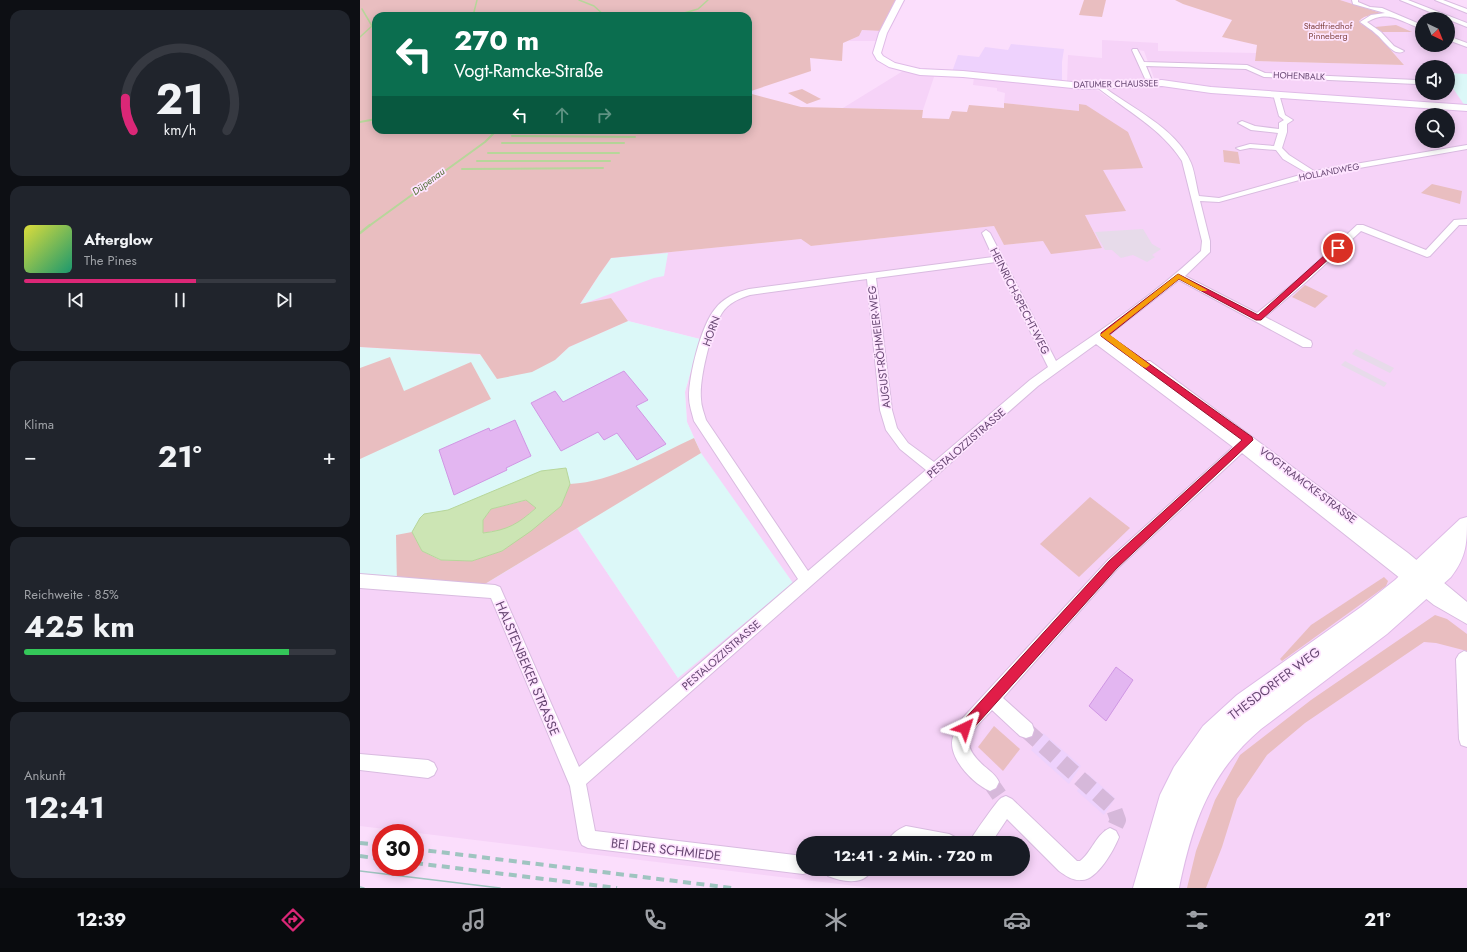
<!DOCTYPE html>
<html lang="de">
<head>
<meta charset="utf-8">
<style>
  body { margin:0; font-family:Jost,sans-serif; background:#20242c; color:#f1f3f6; height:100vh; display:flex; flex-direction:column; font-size:15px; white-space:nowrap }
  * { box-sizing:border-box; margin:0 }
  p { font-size:13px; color:#9ea1a6 }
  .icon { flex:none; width:22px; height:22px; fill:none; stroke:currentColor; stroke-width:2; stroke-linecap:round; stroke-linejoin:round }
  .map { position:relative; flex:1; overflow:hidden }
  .drawer { display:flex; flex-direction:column; gap:10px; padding:10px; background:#0d0f14; width:360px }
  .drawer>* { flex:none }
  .top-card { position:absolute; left:12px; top:12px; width:380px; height:122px; border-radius:12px; box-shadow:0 2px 10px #0003; background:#0b6e4f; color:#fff; overflow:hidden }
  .needle { width:26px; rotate:137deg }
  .fabs { position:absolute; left:1055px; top:12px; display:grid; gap:8px }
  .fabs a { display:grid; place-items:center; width:40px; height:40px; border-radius:50%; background:#171b24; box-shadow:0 2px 10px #0003; font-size:20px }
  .speed { position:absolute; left:12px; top:824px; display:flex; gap:8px; font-size:20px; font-weight:700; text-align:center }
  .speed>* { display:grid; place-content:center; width:52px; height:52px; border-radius:50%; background:#171b24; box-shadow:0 2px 10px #0003; line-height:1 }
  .speed .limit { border:6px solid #d22; background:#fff; color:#111 }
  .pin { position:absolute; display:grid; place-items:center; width:34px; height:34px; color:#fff; margin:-17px; border:2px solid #fff; border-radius:50%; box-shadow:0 1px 4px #0007 }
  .me { position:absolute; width:44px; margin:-22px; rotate:41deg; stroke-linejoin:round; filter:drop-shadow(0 0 3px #0008) }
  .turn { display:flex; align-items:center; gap:14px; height:84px; padding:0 16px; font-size:18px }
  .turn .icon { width:52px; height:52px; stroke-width:2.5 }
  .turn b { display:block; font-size:28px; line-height:34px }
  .lanes { display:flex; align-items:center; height:38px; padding:0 16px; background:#0003; justify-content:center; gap:20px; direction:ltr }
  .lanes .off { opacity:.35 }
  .big { font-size:30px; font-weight:700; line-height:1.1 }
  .drawer .widget { flex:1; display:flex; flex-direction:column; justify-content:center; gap:6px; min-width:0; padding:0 14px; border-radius:12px; background:#20242c }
  .drawer .dial { align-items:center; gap:0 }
  .dial svg { height:104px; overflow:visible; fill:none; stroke:#363941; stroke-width:7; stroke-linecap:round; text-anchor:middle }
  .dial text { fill:#f1f3f6; stroke:none }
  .song { display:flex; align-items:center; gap:12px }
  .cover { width:48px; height:48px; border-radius:6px; background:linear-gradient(135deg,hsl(60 70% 55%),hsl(160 70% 35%)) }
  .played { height:4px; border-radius:2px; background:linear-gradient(90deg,#db2777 55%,#363941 55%) }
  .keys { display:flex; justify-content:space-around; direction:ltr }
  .heat { display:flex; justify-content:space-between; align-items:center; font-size:22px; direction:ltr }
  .charge { height:6px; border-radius:3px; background:linear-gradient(90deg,#34c759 85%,#363941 0) }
  .trip { position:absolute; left:436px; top:836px; width:234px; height:40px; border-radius:20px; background:#171b24; box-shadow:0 2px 10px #0003; font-weight:700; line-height:40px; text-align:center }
  .tab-bar { display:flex; height:64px; justify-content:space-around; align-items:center; background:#090b0e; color:#9ea1a6 }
  .tab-bar .icon { width:28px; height:28px }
  .tab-bar .on { color:#db2777 }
  .tab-bar b { font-size:18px; color:#f1f3f6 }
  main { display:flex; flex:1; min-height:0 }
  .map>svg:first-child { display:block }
  .residential { fill:#f6d3f8; fill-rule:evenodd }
  .commercial { fill:#eed2fd }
  .industrial { fill:#e7dbea }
  .education { fill:#dcf8f8 }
  .green { fill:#e9bec0 }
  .water { fill:#cce5b4; stroke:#b7d69a; fill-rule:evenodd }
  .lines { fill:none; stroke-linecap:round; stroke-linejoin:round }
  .stream-far2 { stroke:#b7d69a; stroke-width:1.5 }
  .stream-far1 { stroke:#b7d69a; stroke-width:2 }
  .stream { stroke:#b7d69a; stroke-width:2.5 }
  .building { fill:#e3b6f1; stroke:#d097e4 }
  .street-tunnel { stroke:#d6b8da; stroke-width:16; stroke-dasharray:16 8; stroke-linecap:butt }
  .street-casing { stroke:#d9bbe0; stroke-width:2 }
  .secondary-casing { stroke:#dfbbe7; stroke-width:2 }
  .street { fill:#fff; fill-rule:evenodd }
  .secondary { fill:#fff; fill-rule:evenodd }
  .tram { stroke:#9fc4c0; stroke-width:1.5 }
  .rail { stroke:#9fc4c0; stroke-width:4; stroke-dasharray:8 5.5; stroke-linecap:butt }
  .route { fill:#e11d48; stroke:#92132f }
  .slow { fill:#f59e0b }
  .labels { text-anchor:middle; stroke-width:3.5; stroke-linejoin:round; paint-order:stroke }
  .far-park-label { font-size:9px; fill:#834844; stroke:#fee4ff }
  .far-street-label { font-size:9px; fill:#664772; stroke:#fee4ff }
  .far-water-label { font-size:10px; font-style:italic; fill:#537138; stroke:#fee4ff }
  .street-label { font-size:11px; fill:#664772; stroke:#fee4ff }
  .near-street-label { font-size:13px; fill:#664772; stroke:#fee4ff }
</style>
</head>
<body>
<main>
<section class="drawer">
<div class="widget dial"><svg viewBox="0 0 100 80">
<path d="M14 69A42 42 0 1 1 86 69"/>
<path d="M14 69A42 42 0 0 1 8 44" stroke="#db2777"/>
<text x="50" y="56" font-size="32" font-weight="700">21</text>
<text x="50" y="72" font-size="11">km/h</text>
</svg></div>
<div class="widget">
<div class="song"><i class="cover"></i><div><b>Afterglow</b><p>The Pines</p></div></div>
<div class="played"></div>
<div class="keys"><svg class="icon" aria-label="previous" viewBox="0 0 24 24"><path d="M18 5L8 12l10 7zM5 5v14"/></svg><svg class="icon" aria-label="pause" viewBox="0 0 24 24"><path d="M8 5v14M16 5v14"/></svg><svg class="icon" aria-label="next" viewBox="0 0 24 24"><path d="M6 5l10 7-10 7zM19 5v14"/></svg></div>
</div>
<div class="widget"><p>Klima</p>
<div class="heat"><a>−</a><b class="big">21°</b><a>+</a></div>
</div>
<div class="widget"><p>Reichweite · 85%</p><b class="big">425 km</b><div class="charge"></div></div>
<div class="widget"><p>Ankunft</p><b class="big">12:41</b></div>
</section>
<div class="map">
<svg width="1107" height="888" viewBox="0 0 1107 888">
  <rect width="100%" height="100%" fill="#fbdefc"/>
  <g class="residential">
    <path d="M980,0h105l22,8v99l-265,-20 -47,-6 -11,-30 -13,-2 14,32 -61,4 -17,-2 1,-28 34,3v-18l56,3v8l98,2 -1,8 149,4 -30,-35 -12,-6 -2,-3 10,-5 14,-2zM1062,19h26v26h-26zM1062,67h26v26h-26z"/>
    <path d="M502,30l20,1 -4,10h-30l11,-5z"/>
    <path d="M543,71l32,3 -12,36 -80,-2z"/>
    <path d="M614,77l118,12 7,2 15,11 5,-4 -12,-9 4,-3 46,-2 310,27v777h-595l-512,-62v-237l115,1 102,-62 101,150 23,-225 -14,-31 -2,-30 15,-53 -72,-18 -17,-23 -31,7 31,-47 190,-19 10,7 183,-20 10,19 39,-4 59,7 -17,-33 18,-45 -24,-59 -75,-8 1,-10 -8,-2v-3l-24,-3zM1062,115h26v26h-26zM443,843h220v26h-220z"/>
  </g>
  <g class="commercial">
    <path d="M651,44l53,5 -2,13v20l-110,-10 6,-17 21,2 6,-10 23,3z"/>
    <path d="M683,733l38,33 -12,18 -38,-34z"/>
    <path d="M728,774l27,24 -11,17 -27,-24z"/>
  </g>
  <g class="industrial">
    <path d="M783,229l9,15 9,5 -9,6 3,2 -8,5 -14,-7 -12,3 -9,-8h-7l-10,-18z"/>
    <path d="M996,349l38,19 -4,5 -38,-19z"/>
    <path d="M985,361l42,22 -3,4 -43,-22z"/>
  </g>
  <g class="education">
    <path d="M1088,73l19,1v32h-2l-17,-25z"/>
    <path d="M308,253l-4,23 -10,2 -74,27 19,-30 12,-17z"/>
    <path d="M268,321l72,18 -15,53 2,30 14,31 92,130 -115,95 -101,-150 -102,62 -115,-13v-230l195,13 14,-13z"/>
  </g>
  <g class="green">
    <path d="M0,0h537l-15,31 -20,-1 -3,6 -16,7 -1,18 -32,-3 1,13 -63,21v-76h-372v114h372v-37l53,14 122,3 -1,8 27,1 3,-8 15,1 2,-7 35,3v-5l75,8v-7l7,1 42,27 15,36 -40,2 23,41 -41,4 17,33 -51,6 -8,-13 -39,4 -10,-19 -183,20 -10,-7 -190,19 -12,17 -19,29 31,-6 17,23 -59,26 -14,13 -23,12 -35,7 -17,-25 -120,-7z"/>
    <path d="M724,0h22l-4,17 -23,-2z"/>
    <path d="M815,0h165l44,14c-8,1 -19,0 -25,7l2,3 12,6 31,35 -149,-4 2,-16 -35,-8 10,-17 -49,-16z"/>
    <path d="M1036,25l16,7h-30l-7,-5z"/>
    <path d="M442,89l19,10 -14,5 -19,-11z"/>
    <path d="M863,150l15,2 2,12 -16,-2z"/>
    <path d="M1072,184l30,7 -2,13 -39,-11z"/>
    <path d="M945,285l23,11 -13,12 -23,-11z"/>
    <path d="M30,357l14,34 67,-29 20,37 -131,60v-91z"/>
    <path d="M334,438l7,15 -226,137 -78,-5 -1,-50 16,-3 10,19 18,9 32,1 30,-10 59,-45 9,-22c43,-2 85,-28 124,-46z"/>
    <path d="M730,497l40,31 -51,49 -39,-33z"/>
    <path d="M167,500l9,8 -14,12 -16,9 -23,4v-13l8,-11z"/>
    <path d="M1024,577l4,4 -2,5 -104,75 -2,-2 31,-34z"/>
    <path d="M1075,615l12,4 20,15v17l-31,-8 -12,-1 -119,81 -38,32 -30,44 -15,48 -16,41h-19l9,-37 19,-51 25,-45 71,-55z"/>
    <path d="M634,726l26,23 -17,22 -25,-24z"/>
  </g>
  <path class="water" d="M206,468l4,16 -9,22 -30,25 -29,20 -30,10 -31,-1 -19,-9 -10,-19 8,-14 4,-4 24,-4 93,-39zM166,500l10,8c-18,16 -28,22 -53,25v-13l8,-11z"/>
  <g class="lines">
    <g class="stream-far2">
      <path d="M219,0l15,6 11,10"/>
      <path d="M113,16l4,-16"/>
      <path d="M314,16l24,-7 10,-9"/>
      <path d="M0,37l12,-11 -10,-17"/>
    </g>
    <g class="stream-far1">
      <path d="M0,122l16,-3"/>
      <path d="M203,130l75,2"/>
      <path d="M152,136l123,1"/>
      <path d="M142,143h122"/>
      <path d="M128,153h131"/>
      <path d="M117,161h133"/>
      <path d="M102,169l141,-1"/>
      <path d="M9,226l116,-84 12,-12"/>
    </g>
    <path class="stream" d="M0,233l10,-8"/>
  </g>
  <g class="building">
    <path d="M264,371l24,29 -12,6 30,38 -29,16 -20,-27 -13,7 -6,-8 -37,19 -30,-48 24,-12 8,11z"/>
    <path d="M155,420l16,36 -25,12 1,2 -53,25 -15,-45 50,-22 1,3z"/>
    <path d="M756,667l17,13 -27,41 -17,-15z"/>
  </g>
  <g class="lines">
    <g class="street-tunnel">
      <path d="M666,730l88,79 4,11 -8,17"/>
      <path d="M630,782l16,23"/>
    </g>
    <g class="street-casing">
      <g id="street">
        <path d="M992,0h6v2l12,5 12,1 40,17v4c-21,-7 -33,-20 -55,-7l14,10 13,14 10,5c-10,7 -21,-12 -28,-17 -5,-5 -11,-8 -16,-12l11,-7 14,-2 -32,-9z"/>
        <path d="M1040,0h8l59,23v4z"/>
        <path d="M1075,0h8l24,9v4z"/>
        <path d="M1088,36l19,7v4l-19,-7z"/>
        <path d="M773,49h4l7,13 103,3 18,8 151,7 3,2 -3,2 -152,-7 -18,-8 -100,-3 7,17 -3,2 -3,-2 -15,-33z"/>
        <path d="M737,85h4c28,22 76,43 90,78 4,10 5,22 8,33l20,2 88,-25 -24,-14 -7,-9 -26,-2 -10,2 -4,-2 14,-4 24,2 4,-13 -27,-3 -13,-7 4,-2 13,5 24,3v-6l5,-3 -5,-4 -6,-22 3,-2 3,2 6,21 8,5 -6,4v8l-5,16 7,7 25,16 153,-26v4l-153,27 -95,26 -19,-1 10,40v11l-25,24 72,37 43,-35 57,-53h6l63,25 28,-30 13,-1v6h-8l-29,31 -3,1 -66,-26 -55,51 -41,35 46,24 1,3 -1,3h-8l-124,-67 -75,59 51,37 -14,-12 1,-3h8l258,192 59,49v22l-33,-19 -192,-152 -124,115 -115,130 29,26 2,6 -2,6 -6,2 -6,-2 -28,-26c-20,22 -36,31 -8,56 6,5 12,9 15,16l-3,6 -6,3c-16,-7 -38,-29 -38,-48 0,-7 5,-15 7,-21l149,-162 125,-113 -137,-103 -58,42 -452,398 9,47 208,25v13h8l-1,3 -7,2 -215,-26 -6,-3 -3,-6 -9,-53 -79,-188 -131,-10v-14l135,11 5,2 79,180 219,-188 -104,-158c-2,-8 -5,-16 -5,-24 0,-22 12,-71 26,-88 8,-11 22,-17 34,-20l244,-32 -11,-24 4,-3 4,3 66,128c50,-34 100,-68 145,-110l1,-10 -20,-80c-21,-33 -55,-50 -85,-74zM636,262l52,105 -18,13 -96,82 -26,-19 -11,-15 -5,-18 -16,-132zM507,279l13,131 6,20 14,19 26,21 -118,101 -102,-151c-2,-7 -5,-14 -5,-21 -2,-20 10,-69 21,-86 6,-10 18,-15 28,-18z"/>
        <path d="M1104,651l3,1v95l-6,-2 -2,-6 -3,-80 3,-5z"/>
        <path d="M0,754l68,6 6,3 3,6 -3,6 -6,3 -68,-8z"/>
        <path d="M646,796l6,3 65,62h3c12,-9 16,-27 30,-33l6,3 3,6c-5,13 -22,43 -37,43 -9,1 -16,-4 -23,-9l-52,-52 -16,24h-22c1,-4 28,-42 31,-44 2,-2 4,-2 6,-3z"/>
        <path d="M546,826l43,8 6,3 3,6h-71c4,-9 10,-13 19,-17z"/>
        <path d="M466,869h46c-7,17 -29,13 -44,7z"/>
      </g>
    </g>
    <g class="secondary-casing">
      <g id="secondary">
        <path d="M536,0h8l-17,33 -6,20 2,3 12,7 25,6 43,2 119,12 80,-3 49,7 256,18v6l-256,-18 -49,-7 -80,3 -119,-12 -43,-2 -31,-8 -12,-7 -4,-7 6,-20z"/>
        <path d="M1107,517c0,26 0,39 -16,60l-64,57 -126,95c-51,43 -69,95 -82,159h-46l27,-93 14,-28 29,-41 34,-31 124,-88 34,-27 65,-61z"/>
      </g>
    </g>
    <use href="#street" class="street"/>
    <use href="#secondary" class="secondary"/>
    <g class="tram">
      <path d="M0,871l140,17"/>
      <path d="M0,887l4,1"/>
    </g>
    <g class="rail">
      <path d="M0,843l21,2"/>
      <path d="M55,849l317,39"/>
      <path d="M0,856l21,3"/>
      <path d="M55,863l202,25"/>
    </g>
  </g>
  <path class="route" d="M975,246l6,2 -80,72h-5l-77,-41 -70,56 143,102 1,3 -136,128 -147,164 -5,2 -4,-2 -2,-4 2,-5 148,-162 133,-121 -141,-104v-3l77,-59 80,41z"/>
  <path class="slow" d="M818,274l29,16 -1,1h-5l-22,-12 -70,55 41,31 -4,3 -3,-1 -43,-32z"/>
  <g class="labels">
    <g class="far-park-label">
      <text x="968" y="29">Stadtfriedhof<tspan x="968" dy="10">Pinneberg</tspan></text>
    </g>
    <g class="far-street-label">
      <text transform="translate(939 76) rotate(2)" y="3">HOHENBALK</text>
      <text transform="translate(756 84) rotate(-1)" y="3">DATUMER CHAUSSEE</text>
      <text transform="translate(969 172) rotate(-11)" y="3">HOLLANDWEG</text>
    </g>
    <g class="far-water-label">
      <text transform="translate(68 181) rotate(-37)" y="4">Düpenau</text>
    </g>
    <g class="street-label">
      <text transform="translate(660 301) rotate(63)" y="4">HEINRICH-SPECHT-WEG</text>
      <text transform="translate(351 331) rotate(-70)" y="4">HORN</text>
      <text transform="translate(519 347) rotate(-97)" y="4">AUGUST-RÖHMEIER-WEG</text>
      <text transform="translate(606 443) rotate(-41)" y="4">PESTALOZZISTRASSE</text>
      <text transform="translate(948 485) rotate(37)" y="4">VOGT-RAMCKE-STRASSE</text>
      <text transform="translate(361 655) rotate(-41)" y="4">PESTALOZZISTRASSE</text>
    </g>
    <g class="near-street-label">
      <text transform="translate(168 668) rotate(67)" y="5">HALSTENBEKER STRASSE</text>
      <text transform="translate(914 683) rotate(-37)" y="5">THESDORFER WEG</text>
      <text transform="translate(306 849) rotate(7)" y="5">BEI DER SCHMIEDE</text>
    </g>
  </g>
</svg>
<div class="fabs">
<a><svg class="needle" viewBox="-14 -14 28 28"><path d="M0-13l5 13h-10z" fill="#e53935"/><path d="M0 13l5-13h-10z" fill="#9ea1a6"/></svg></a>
<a><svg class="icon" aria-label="sound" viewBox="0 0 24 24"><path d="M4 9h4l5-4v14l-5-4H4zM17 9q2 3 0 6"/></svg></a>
<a><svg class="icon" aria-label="search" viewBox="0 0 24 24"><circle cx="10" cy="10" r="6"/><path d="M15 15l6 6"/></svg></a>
</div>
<div class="speed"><div class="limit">30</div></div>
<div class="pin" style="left:978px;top:248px;background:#d93025"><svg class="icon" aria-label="arrive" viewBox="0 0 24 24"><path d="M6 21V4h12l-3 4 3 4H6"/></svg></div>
<svg class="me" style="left:605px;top:728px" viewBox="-20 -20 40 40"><path d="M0-17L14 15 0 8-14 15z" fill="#e11d48" stroke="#fff" stroke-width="4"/></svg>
<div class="trip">12:41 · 2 Min. · 720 m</div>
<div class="top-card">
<div class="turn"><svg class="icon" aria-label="left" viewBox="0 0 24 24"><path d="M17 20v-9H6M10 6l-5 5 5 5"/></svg><div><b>270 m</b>Vogt-Ramcke-Straße</div></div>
<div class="lanes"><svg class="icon" aria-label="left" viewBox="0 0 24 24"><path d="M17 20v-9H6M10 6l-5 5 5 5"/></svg><svg class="icon off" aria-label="ahead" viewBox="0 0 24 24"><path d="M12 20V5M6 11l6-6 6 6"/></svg><svg class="icon off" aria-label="right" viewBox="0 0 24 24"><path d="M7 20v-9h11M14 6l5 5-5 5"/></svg></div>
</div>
</div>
</main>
<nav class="tab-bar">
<b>12:39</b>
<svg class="icon on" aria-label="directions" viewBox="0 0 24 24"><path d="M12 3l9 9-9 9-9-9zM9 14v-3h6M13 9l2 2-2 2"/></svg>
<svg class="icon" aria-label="music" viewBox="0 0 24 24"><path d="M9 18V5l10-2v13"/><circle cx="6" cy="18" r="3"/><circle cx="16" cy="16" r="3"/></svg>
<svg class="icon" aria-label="phone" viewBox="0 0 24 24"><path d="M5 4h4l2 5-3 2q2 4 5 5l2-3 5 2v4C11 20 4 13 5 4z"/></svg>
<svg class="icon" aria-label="climate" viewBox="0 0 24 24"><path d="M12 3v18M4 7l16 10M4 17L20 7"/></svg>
<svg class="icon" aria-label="car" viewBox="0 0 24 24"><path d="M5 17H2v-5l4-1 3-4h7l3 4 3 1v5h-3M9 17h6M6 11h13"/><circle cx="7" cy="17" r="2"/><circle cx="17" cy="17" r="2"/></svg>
<svg class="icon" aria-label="filters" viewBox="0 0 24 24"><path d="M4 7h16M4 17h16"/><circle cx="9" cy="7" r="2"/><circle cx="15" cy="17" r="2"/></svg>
<b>21°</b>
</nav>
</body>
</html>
